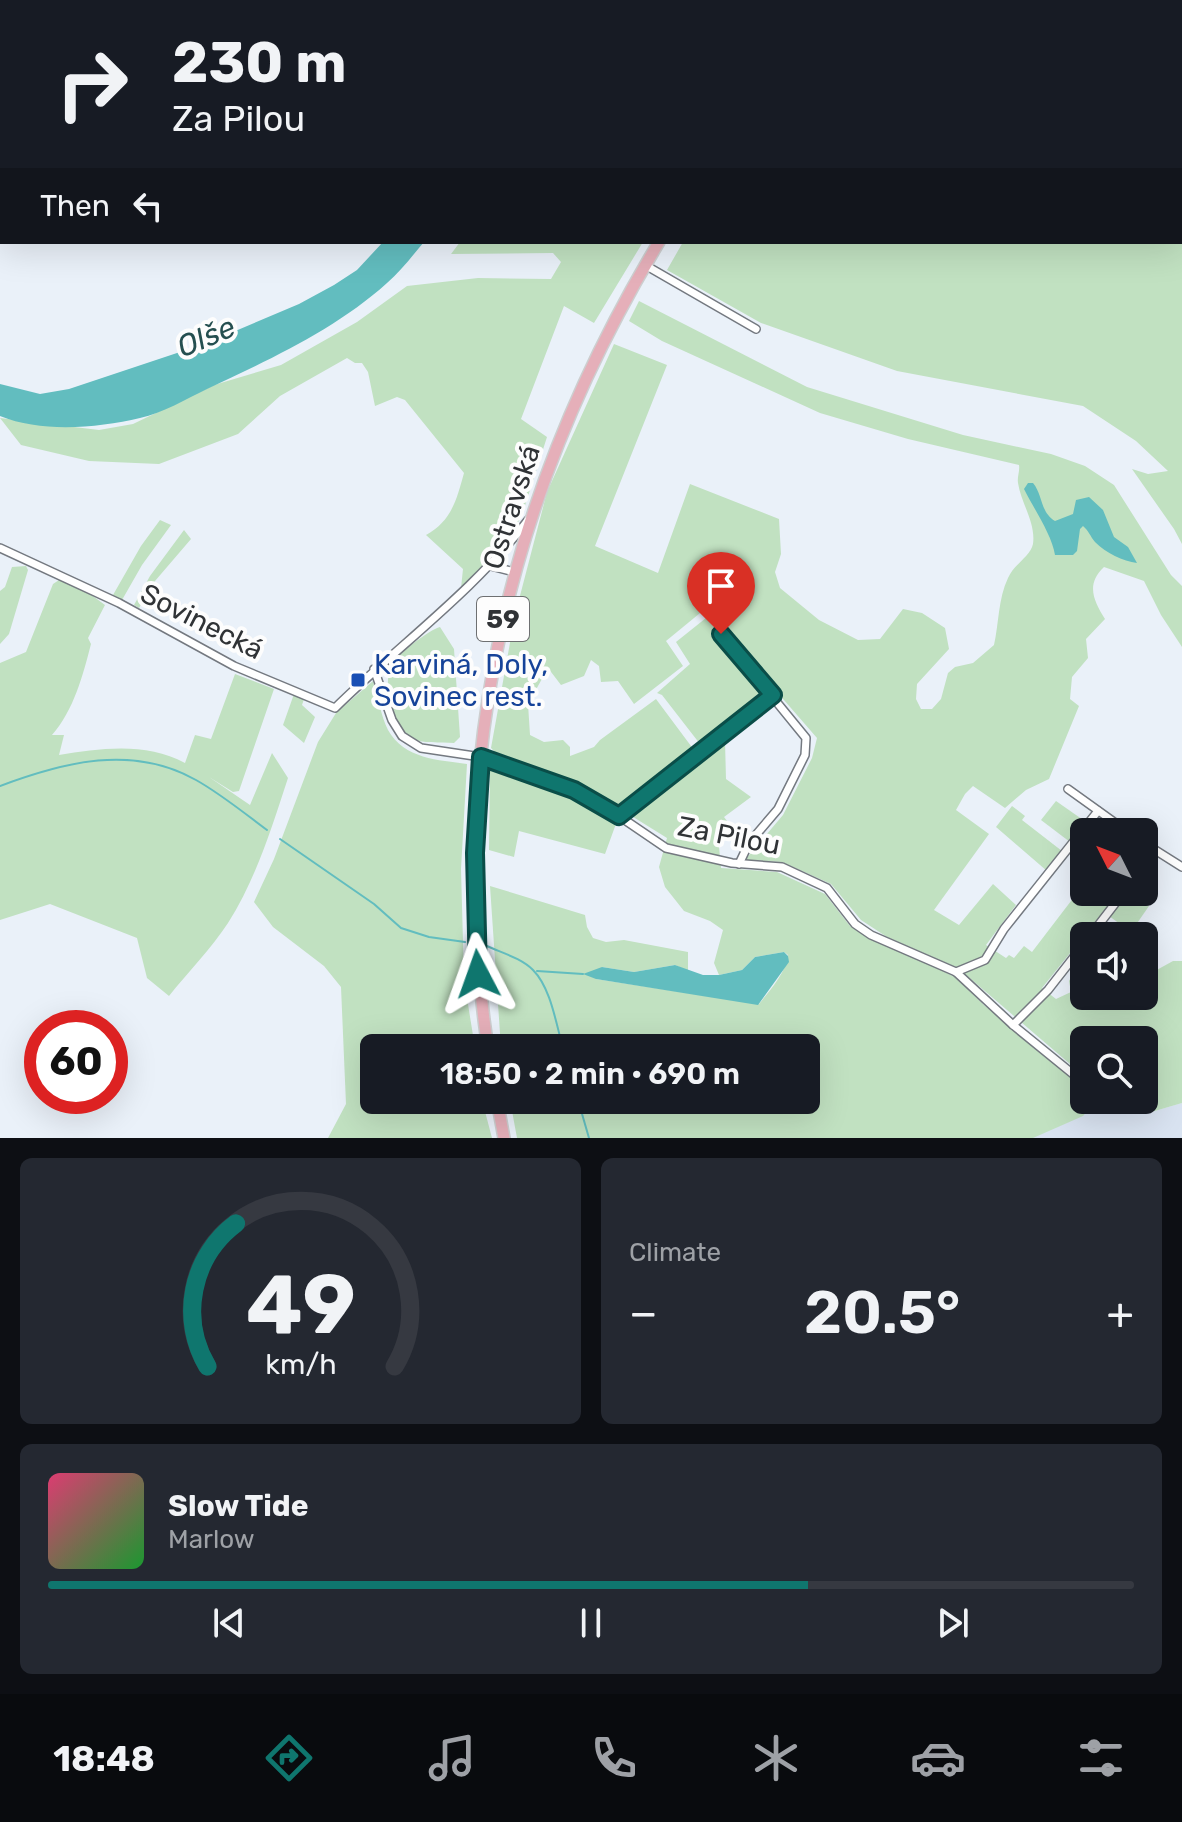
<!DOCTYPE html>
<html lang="en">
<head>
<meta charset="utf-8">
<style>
  body { margin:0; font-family:Rubik,sans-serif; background:#242831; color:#f1f3f6; height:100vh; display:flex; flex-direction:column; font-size:30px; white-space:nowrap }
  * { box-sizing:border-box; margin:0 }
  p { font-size:26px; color:#9ea1a6 }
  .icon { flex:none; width:44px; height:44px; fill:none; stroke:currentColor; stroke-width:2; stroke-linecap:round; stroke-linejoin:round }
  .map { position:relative; height:1138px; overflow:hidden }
  .details { display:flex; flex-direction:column; gap:20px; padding:20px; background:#0d0f14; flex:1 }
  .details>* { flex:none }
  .top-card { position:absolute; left:0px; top:0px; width:1182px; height:244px; box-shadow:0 8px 32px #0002; background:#171b24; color:#f1f3f6; overflow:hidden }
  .needle { width:52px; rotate:312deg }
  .buttons { position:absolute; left:1070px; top:818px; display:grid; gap:16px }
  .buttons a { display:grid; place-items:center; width:88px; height:88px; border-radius:12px; background:#171b24; box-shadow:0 8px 32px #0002; font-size:40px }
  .speed { position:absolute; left:24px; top:1010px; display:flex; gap:16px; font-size:40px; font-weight:700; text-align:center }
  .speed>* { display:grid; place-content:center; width:104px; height:104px; border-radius:50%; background:#171b24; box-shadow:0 8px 32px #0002; line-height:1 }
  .speed .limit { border:12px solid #d22; background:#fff; color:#111 }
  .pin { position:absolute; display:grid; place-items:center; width:68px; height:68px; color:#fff; margin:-82px -34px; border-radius:50% 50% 50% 0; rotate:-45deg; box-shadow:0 0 8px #0007 }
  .pin .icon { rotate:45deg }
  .me { position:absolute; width:88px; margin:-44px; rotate:356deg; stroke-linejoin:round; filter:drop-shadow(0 0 6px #0008) }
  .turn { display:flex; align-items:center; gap:28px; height:168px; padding:0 40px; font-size:36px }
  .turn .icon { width:104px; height:104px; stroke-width:2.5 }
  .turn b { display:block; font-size:56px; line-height:68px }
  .then { display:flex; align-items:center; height:76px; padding:0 40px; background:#0003; gap:16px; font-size:30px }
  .big { font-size:60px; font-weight:600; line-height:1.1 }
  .details .tile { flex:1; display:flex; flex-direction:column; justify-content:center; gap:12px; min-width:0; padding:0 28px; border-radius:12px; background:#242831 }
  .details .dial { align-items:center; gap:0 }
  .dial svg { height:208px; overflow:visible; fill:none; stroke:#363941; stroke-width:7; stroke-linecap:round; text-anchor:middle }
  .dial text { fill:#f1f3f6; stroke:none }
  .song { display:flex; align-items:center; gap:24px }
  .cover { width:96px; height:96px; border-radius:12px; background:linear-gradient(135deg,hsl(340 70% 55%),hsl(130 70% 35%)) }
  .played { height:8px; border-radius:4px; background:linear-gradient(90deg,#0f766e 70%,#363941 70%) }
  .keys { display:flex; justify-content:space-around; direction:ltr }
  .heat { display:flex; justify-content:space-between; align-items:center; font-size:44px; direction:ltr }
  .details .tiles { flex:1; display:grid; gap:20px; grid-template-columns:1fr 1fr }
  .tile:last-child { grid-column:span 2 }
  .trip { position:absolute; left:360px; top:1034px; width:460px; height:80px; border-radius:12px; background:#171b24; box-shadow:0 8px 32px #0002; font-weight:600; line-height:80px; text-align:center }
  .dock { display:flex; height:128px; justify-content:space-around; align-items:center; background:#090b0e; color:#9ea1a6 }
  .dock .icon { width:56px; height:56px }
  .dock .current { color:#0f766e }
  .dock b { font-size:36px; color:#f1f3f6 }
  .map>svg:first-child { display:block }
  .built { fill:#d9e3f1 }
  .green { fill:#c1e1c1 }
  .water { fill:#62bdbf }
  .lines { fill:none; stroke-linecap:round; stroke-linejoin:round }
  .stream { stroke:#62bdbf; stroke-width:2 }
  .street-casing { stroke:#747980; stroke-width:10 }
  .primary-casing { stroke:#cdcecf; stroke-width:14 }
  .street { stroke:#fff; stroke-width:7 }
  .primary { stroke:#e5afb9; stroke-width:11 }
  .route-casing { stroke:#0a4d48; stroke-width:20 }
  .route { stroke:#0f766e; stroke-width:14 }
  .transit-dot { fill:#1a4fb4; stroke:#fdfdfd; stroke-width:3 }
  .labels { text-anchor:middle; stroke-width:8; stroke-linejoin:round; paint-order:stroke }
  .shield { fill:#fdfdfd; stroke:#6e7072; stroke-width:2 }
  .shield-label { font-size:26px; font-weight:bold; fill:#303336 }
  .street-label { font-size:28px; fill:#303336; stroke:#fdfdfd }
  .transit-label { font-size:28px; fill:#164399; stroke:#fdfdfd; text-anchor:start }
  .water-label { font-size:30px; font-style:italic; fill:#254f50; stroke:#fdfdfd }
</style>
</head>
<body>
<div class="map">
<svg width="1182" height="1138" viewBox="0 0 1182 1138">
  <rect width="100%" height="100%" fill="#eaf1f9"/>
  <path class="built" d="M1091,1100h5l7,11 45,2 34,-10v35h-150l57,-29z"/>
  <g class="green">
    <path d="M830,0h352v544l-8,-15 -42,-60 16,5 20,-3 -32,-30 -53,-35 -186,-35 -136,-48 -94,-53 16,-28h497v-240h-352z"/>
    <path d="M460,242h183l-49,81 -30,-17 -43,113 26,18 -26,81 -26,36 -34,34 2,-19 -37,-34c26,-14 31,-37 38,-62l-59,-73 -8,-3 -22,9 -7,-34 -6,-9h-7l-8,-5 -67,38 -42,38 -79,30 -70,-3 -68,-16 -21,-27 99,12 34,-6 81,-39 67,-20 76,-43 50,-36 71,-8 73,1 10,-17 -8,-9 -102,1z"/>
    <path d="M639,301l168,86 156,48 88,19 34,12 29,19 57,90 11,11v61l-21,-32 -17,-34 -40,-14c-18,17 -11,33 1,52l-19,20 2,19 -16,19 -2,22 9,7 -30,73 -23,11 -21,18 -32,-22 -8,8 -9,16 33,24 -55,76 25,15 34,-41 23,21 -30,40 20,13 3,-3 5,3 10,-12 8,6 52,-68v8h35l-77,96 14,11 15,-7 -2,-11 6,-12 9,-1v28h60v-19l29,-16h9v142l-34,10 -45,-2 -3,-6 2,-5h42v-60h-60v36l-126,-108 -71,-31 -26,-17 -30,-36 -49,-22 -37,-2 38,-45 29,-57 5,-20 -112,-129 -39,32 17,25 -49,38 -16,-23 -17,1 -2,-16 -8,-6 -7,16 -23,9 -13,-17 -20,36 2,31 14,7 19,-2 7,7v9l24,-9 6,-7 56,-41 35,47v6l-71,56c-29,-22 -67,-32 -101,-45 -9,-3 -13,-9 -23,-10l-5,-5 24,-133 32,-123 67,-148 53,21 -72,181 63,27 32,-89 89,35 2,35 -6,18 5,16 39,32 39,20 22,-1 23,-30 19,4 23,15 4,21 -32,35 -1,15 5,10h11l9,-10 7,-26 7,-6 18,-4 21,-18c5,-22 4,-46 14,-67 6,-14 22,-21 25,-34 3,-21 -12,-41 -15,-61 -1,-6 2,-12 1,-18l-111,-26 -88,-26 -158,-72 -33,-20z"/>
    <path d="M160,520l11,5 -29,40 -20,35 -9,-5 28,-49z"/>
    <path d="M184,530l7,9 -36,42 -16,27 -5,-3 16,-29z"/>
    <path d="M26,566l2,4 -19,64 -9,10v-53l5,-4 7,-20z"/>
    <path d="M59,580l27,11 19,14 -17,33 3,6c-8,31 -17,66 -39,91h12l-5,20c42,-7 88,-13 126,8l10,-28 16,4 24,-65 39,15 -35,102 -6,1 -24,-15 41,28 22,-52 16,25c-16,49 -32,101 -60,145 -17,26 -40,49 -59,73l-22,-18 -10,-40 -87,-34 -50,16v-257l26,-11 27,-68z"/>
    <path d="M706,618l41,46 17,26 -3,6 -61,48 -38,-49 -5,-2 33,-29 -14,-22z"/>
    <path d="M440,627l14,22 6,88 -6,6c-13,-1 -32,1 -43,-5 -20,-11 -29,-56 -19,-74 7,-11 37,-34 48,-37z"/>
    <path d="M373,681c5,16 8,35 15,49 16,29 51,30 79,34l-6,105 3,110 11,69h-101v52h108l10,38h-164l18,-34 -5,-117 -17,-21 -51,-39 -19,-25 20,-43 44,-117 18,-29z"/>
    <path d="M294,694l10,5 -2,6 13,12 -11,26 -21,-18z"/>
    <path d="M725,741l1,38 25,18 -27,20 7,9 -13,10 3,32 56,4 48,22 25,32 105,51 29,28 100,82v13h7l-2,9 -6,7 -50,22h-516l-7,-38h296v-52h-305l-11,-162 95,29 2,12 6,11 13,4 18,-2 64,12v19l-13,-6 -41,7 -32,-5 -6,12 163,25c11,-14 27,-31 29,-49l-4,-3 -29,5 -13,13 -23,5 -5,-12 9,-33 -13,-9 -26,-10 -19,-24 -6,-20 8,-29 -37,-23z"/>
    <path d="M505,770l65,25 47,26 -12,33 -86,-23 -5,26 -25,-7 1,-79z"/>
    <path d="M1056,801l30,21 -16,20 -29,-22z"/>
    <path d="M1012,806l13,10 -3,4 40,31 -15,20 -51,-44z"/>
    <path d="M1127,892l22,14 -18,26 -22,-16z"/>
  </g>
  <g class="water">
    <path d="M383,242h41c-12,14 -23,29 -37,41 -51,46 -118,77 -180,106 -21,10 -44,24 -67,29 -43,10 -98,15 -140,-2v-32l40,10 29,-5 138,-46 92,-39 35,-19 23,-15z"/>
    <path d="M1028,483h5c10,12 7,29 22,38l18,-7 3,-14 13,-3 14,13 11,27 14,10 9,16c-14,-2 -31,-10 -42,-21 -5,-6 -6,-11 -12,-16l-3,3 -3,22 -4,4h-18c-3,-20 -21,-46 -31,-66z"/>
    <path d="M784,952l4,4 1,6 -31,43 -162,-26 -13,-5 19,-7 32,5 41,-7 28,10h16l23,-5 13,-13z"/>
  </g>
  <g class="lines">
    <g class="stream">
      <path d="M510,2l2,-2"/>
      <path d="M0,786c64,-24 132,-42 196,-6 25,14 48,33 71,50"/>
      <path d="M280,839l94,65 27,24 28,9 36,5"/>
      <path d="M487,946c15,7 34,12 46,24 18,18 23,54 30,78"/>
      <path d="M537,971l46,3"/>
      <path d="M578,1100l11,38"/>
    </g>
    <g class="street-casing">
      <g id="street">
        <path d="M6,0v2"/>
        <path d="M645,265l111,64"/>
        <path d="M0,548l119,55 115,63 101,42c64,-63 138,-116 193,-188"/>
        <path d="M491,566l23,6"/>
        <path d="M721,634l85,104 -1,17 -27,54 -29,34 -10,21"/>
        <path d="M374,669l18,51 10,16 19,12 60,9 93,33 45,26 47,32 66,15 50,4 45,21 28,36 16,11 85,37 57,53 71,58"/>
        <path d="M1068,789l60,43"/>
        <path d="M619,816l154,-121"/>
        <path d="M1144,843l38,24"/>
        <path d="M1144,867l12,-15"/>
        <path d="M1090,936l34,-44"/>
        <path d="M956,972l29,-12 19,-31 94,-118"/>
        <path d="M1013,1025l35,-35 36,-46"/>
      </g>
    </g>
    <g class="primary-casing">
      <g id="primary">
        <path d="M804,2l2,-2"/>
        <path d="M488,1048c-44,-287 22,-559 171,-806"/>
        <path d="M497,1100l7,38"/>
      </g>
    </g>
    <use href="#street" class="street"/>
    <use href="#primary" class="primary"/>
  </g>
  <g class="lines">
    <g class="route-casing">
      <path id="route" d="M478,974l-3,-121 6,-96 93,33 45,26 154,-121 -52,-61"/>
    </g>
    <use href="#route" class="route"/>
  </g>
  <rect class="transit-dot" x="350" y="672" width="16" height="16" rx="4"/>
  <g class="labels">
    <rect class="shield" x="477" y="597" width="52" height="44" rx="6"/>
    <g class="shield-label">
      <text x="503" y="628">59</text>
    </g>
    <g class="street-label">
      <text transform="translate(511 507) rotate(-72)" y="10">Ostravská</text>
      <text transform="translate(202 621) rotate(27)" y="10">Sovinecká</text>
      <text transform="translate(729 835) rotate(11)" y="10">Za Pilou</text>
    </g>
    <g class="transit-label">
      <text x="374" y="674">Karviná, Doly,<tspan x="374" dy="32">Sovinec rest.</tspan></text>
    </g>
    <g class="water-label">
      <text transform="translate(206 337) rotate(-23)" y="10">Olše</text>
    </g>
  </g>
</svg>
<div class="buttons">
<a><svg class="needle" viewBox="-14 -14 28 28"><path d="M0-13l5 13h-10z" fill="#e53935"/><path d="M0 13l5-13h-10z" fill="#9ea1a6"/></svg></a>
<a><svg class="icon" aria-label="sound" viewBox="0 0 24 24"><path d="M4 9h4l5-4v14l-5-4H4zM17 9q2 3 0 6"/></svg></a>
<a><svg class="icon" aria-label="search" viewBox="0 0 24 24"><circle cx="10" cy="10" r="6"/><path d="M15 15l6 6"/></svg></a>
</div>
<div class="speed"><div class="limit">60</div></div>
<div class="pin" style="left:721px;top:634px;background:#d93025"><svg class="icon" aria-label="arrive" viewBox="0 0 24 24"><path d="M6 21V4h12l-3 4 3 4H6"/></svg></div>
<svg class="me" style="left:478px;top:974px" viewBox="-20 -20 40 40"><path d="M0-17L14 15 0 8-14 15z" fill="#0f766e" stroke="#fff" stroke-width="4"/></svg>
<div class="trip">18:50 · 2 min · 690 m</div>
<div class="top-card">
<div class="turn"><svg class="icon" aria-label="right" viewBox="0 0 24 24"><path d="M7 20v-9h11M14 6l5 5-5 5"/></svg><div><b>230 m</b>Za Pilou</div></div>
<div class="then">Then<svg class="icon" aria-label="left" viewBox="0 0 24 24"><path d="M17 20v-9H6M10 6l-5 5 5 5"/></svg></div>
</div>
</div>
<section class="details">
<div class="tiles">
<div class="tile dial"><svg viewBox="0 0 100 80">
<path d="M14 69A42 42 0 1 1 86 69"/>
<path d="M14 69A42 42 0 0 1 25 14" stroke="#0f766e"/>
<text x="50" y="56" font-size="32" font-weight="700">49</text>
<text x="50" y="72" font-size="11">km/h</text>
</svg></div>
<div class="tile"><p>Climate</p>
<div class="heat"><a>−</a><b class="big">20.5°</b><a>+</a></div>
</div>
<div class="tile">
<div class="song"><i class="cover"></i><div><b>Slow Tide</b><p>Marlow</p></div></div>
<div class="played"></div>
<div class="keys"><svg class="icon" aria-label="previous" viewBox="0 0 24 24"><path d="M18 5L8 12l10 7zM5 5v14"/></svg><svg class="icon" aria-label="pause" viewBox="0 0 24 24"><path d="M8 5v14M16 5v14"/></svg><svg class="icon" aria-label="next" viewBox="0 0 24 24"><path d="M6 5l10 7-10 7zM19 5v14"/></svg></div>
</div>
</div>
</section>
<nav class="dock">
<b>18:48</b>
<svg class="icon current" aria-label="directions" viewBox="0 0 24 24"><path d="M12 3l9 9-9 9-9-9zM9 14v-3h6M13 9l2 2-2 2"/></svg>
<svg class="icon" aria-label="music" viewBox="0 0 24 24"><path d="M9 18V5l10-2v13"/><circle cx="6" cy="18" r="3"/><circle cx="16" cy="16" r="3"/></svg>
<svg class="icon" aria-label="phone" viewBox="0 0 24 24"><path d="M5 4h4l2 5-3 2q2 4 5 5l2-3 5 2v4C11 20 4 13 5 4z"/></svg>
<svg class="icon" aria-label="climate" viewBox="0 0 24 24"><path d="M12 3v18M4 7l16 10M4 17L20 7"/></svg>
<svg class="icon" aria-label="car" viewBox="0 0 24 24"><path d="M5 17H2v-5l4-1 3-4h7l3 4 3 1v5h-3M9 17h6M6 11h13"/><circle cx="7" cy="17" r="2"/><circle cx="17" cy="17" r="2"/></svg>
<svg class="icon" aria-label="filters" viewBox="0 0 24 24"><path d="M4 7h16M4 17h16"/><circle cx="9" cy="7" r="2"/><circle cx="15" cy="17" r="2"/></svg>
</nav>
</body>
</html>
